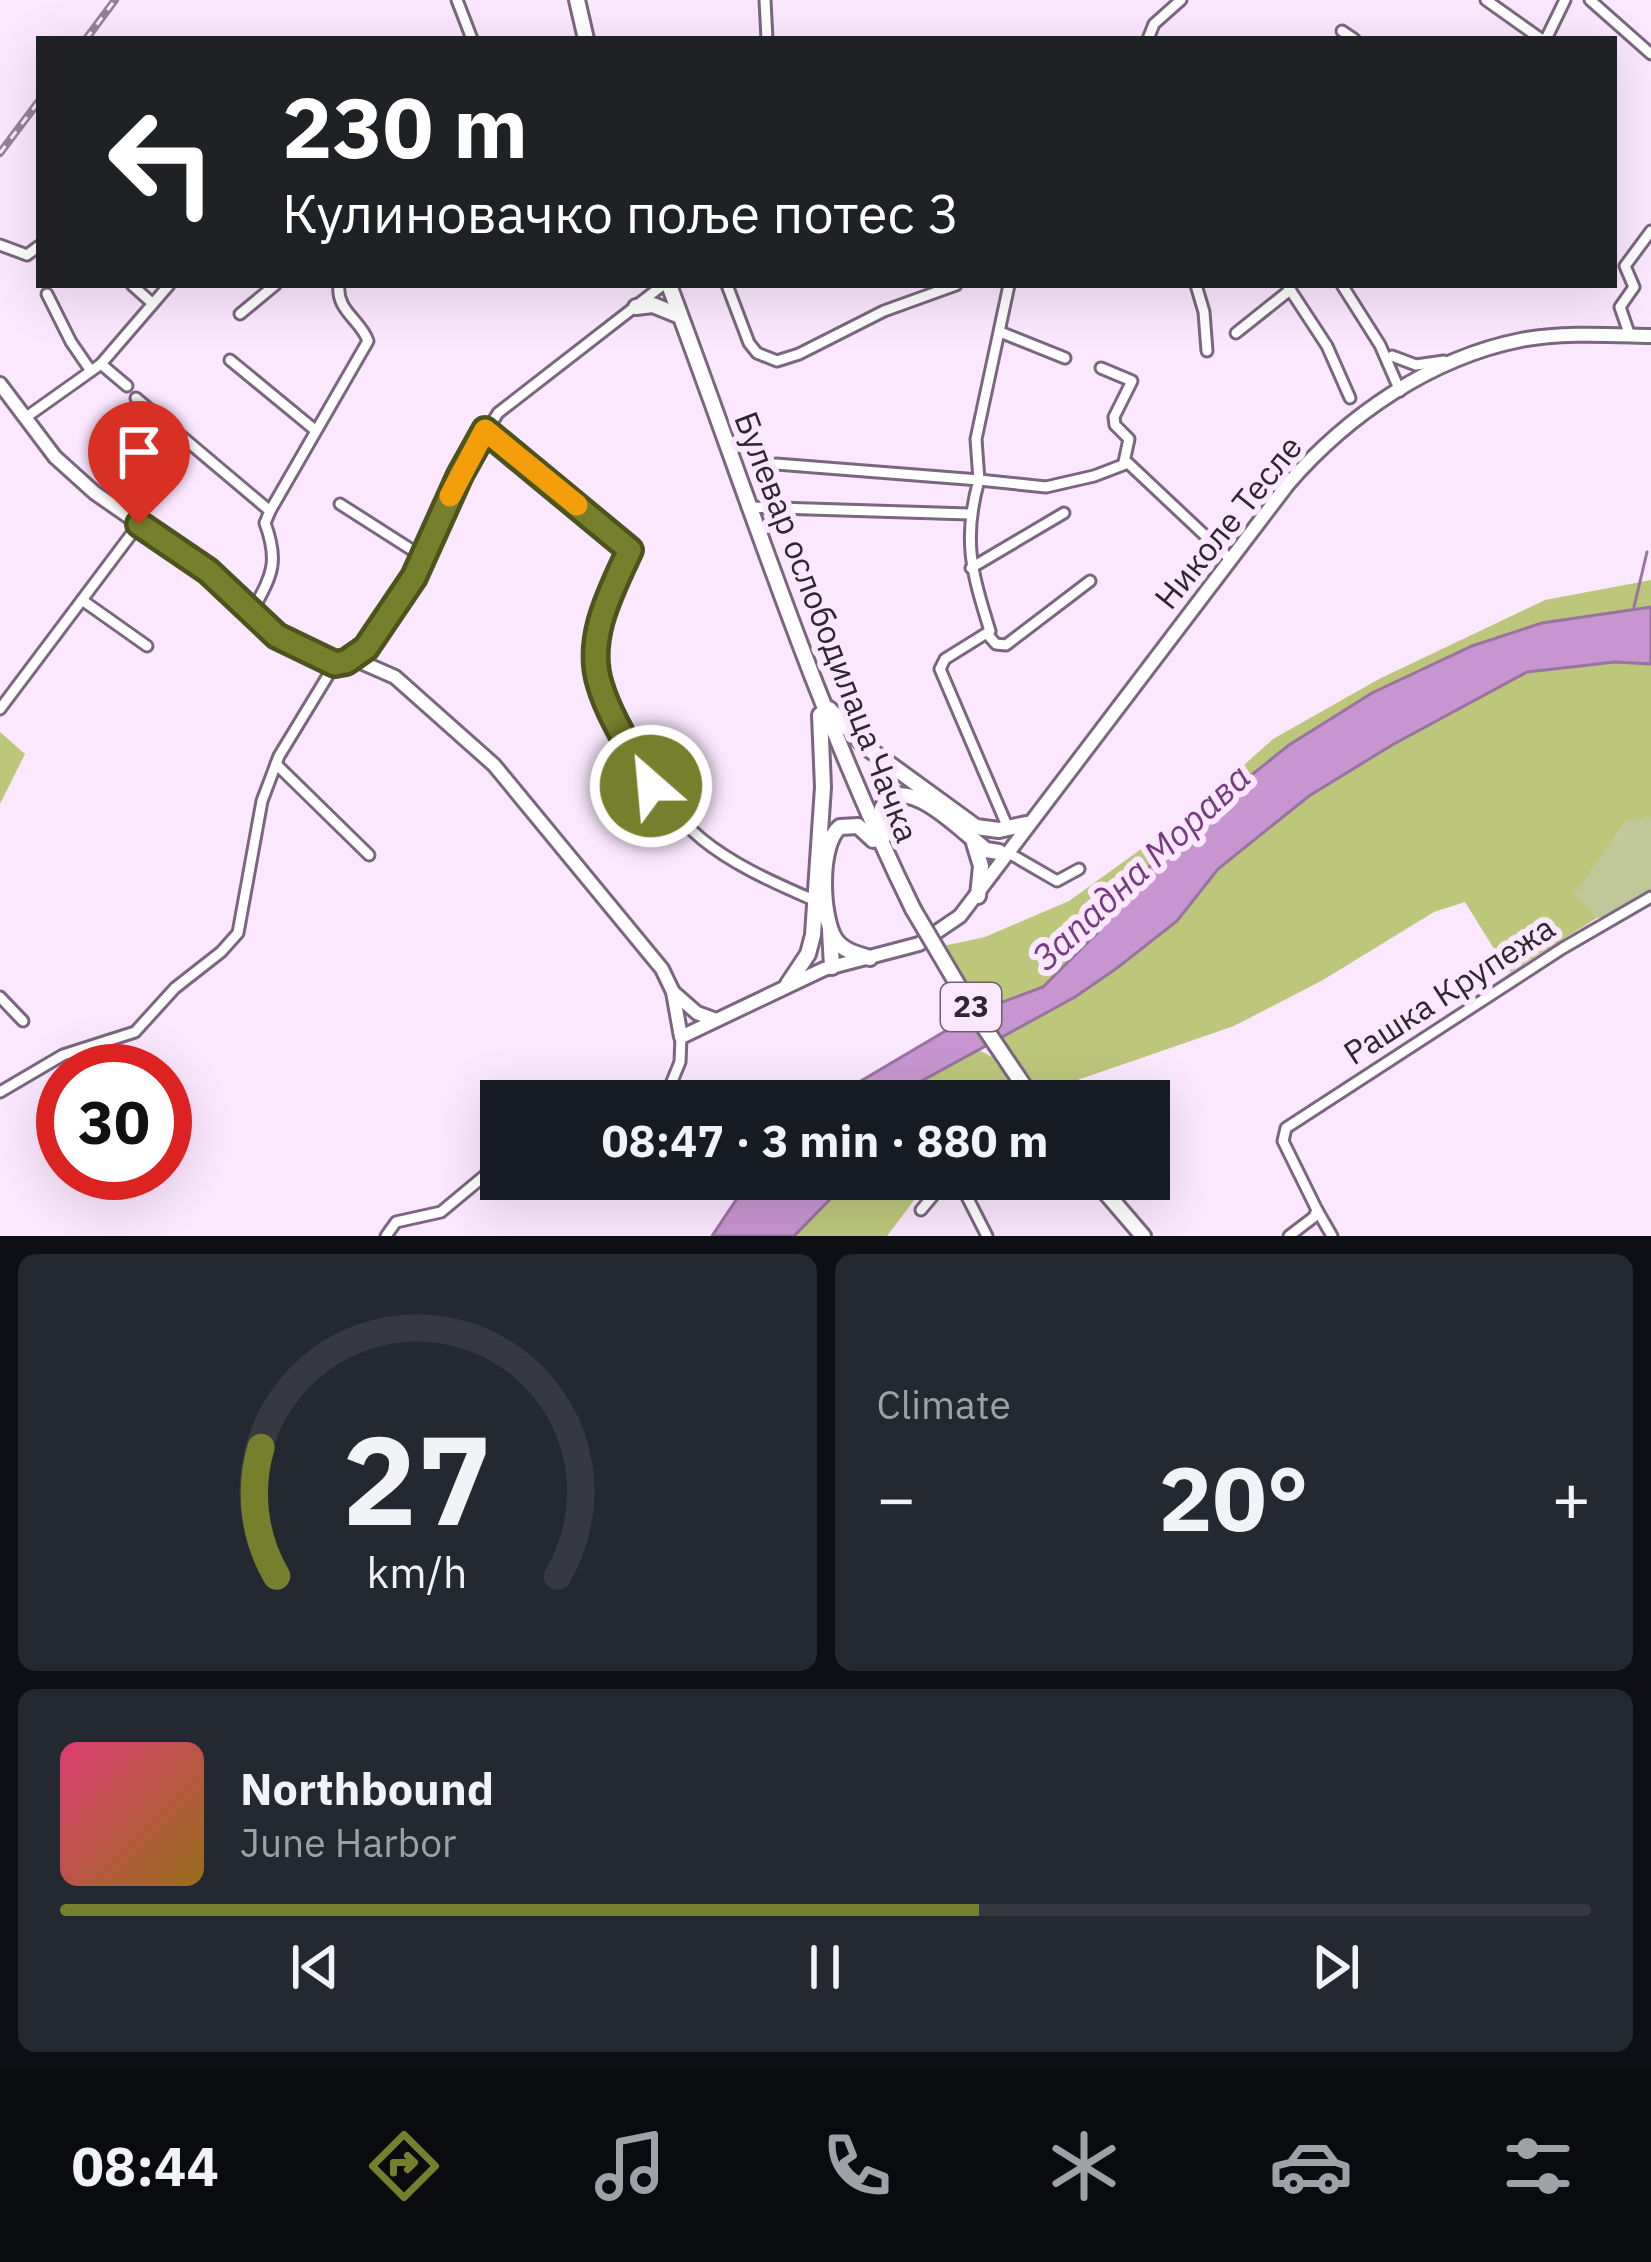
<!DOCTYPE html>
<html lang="en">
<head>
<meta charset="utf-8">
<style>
  body { margin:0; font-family:"IBM Plex Sans",sans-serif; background:#242831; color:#f1f3f6; height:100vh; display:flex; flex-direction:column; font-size:45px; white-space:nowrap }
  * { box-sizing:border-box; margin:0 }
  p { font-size:39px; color:#9ea1a6 }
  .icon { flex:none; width:66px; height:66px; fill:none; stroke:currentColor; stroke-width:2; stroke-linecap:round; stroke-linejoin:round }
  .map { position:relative; height:1236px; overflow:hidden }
  .panel { display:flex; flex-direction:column; gap:18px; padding:18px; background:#0d0f14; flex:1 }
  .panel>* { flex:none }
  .hud { position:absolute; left:36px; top:36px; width:1581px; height:252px; border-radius:0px; box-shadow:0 12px 48px #0002; background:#202124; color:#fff; overflow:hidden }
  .speed { position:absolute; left:36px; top:1044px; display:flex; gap:24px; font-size:60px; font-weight:700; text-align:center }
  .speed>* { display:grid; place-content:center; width:156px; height:156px; border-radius:50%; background:#171b24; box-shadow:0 12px 48px #0002; line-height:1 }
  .speed .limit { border:18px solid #d22; background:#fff; color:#111 }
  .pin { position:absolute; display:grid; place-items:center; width:102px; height:102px; color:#fff; margin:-123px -51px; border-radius:50% 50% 50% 0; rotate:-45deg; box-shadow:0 0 12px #0007 }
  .pin .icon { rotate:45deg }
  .me { position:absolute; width:132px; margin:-66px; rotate:333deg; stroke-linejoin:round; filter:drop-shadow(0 0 9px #0008) }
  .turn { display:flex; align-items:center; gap:42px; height:252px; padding:0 48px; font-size:54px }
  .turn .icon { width:156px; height:156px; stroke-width:2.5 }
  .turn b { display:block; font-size:84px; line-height:102px }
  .big { font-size:90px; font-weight:700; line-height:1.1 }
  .panel .card { flex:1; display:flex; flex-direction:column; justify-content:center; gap:18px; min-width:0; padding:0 42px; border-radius:18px; background:#242831 }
  .panel .dial { align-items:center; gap:0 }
  .dial svg { height:312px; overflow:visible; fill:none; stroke:#363941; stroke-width:7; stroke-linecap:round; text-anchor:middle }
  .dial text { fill:#f1f3f6; stroke:none }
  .song { display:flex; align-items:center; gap:36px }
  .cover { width:144px; height:144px; border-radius:18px; background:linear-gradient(135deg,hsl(340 70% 55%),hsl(40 70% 35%)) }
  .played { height:12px; border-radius:6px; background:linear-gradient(90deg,#76802c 60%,#363941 60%) }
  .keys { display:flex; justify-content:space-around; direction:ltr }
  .heat { display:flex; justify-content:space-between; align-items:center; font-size:66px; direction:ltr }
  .panel .tiles { flex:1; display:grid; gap:18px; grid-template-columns:1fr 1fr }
  .card:last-child { grid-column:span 2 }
  .trip { position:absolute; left:480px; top:1080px; width:690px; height:120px; border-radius:0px; background:#171b24; box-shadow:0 12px 48px #0002; font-weight:700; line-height:120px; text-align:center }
  .menu { display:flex; height:192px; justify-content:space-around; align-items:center; background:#090b0e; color:#9ea1a6 }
  .menu .icon { width:84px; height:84px }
  .menu .active { color:#76802c }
  .menu b { font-size:54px; color:#f1f3f6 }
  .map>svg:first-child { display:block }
  .green { fill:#c0c799 }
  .forest { fill:#bcc77c }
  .water { fill:#c796d0; stroke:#9974a0; stroke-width:3 }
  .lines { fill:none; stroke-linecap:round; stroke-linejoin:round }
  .stream { stroke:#9974a0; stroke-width:3 }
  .street-casing { stroke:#7b667f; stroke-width:15 }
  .secondary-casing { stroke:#7b667f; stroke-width:18 }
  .primary-casing { stroke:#7b667f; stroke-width:20 }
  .street { stroke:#fff; stroke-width:9 }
  .secondary { stroke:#fff; stroke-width:12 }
  .primary { stroke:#fff; stroke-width:14 }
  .rail-casing { stroke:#928394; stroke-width:8 }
  .rail { stroke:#fbe7fe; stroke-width:3; stroke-dasharray:9; stroke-linecap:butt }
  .primary-bridge-casing { stroke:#7b667f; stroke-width:20; stroke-linecap:butt }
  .primary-bridge { stroke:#fff; stroke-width:14 }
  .route-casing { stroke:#4d531d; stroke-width:30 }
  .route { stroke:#76802c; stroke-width:21 }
  .slow { stroke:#f59e0b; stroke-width:21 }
  .labels { text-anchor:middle; stroke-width:12; stroke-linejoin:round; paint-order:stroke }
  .shield { fill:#fbe7fe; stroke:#6c606e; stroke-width:3 }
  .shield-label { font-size:30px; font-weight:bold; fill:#2f2630 }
  .street-label { font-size:33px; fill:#2f2630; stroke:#fbe7fe }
  .water-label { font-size:36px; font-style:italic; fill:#773b82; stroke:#fbe7fe }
</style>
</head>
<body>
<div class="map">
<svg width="1651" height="1236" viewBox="0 0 1651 1236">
  <rect width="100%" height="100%" fill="#fbe7fe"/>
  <path class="green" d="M1651,817v80l-36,18 -18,3 -25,-23 56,-76z"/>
  <g class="forest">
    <path d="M1651,580v27l-108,16 -71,23 -183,99 -65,52 -91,85 -35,50 -55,55 -62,23 -38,-64 42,-9 84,-36 118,-85 86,-77 106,-60 166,-79z"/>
    <path d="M1615,662l36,2v153l-24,3 -54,75 24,23 -88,55 -44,-71 -31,10 -111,68 -89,46 -197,68 -37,-56 75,-41 102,-76 41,-52 91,-73 83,-51 135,-73z"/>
    <path d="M0,732l25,22 -25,50z"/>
    <path d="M979,1050l13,7 24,34 -3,10h-107l12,-18z"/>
    <path d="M850,1179h80l-43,57h-93z"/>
  </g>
  <g class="water">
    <path d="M1651,607v57l-36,-2 -88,10 -135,73 -83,51 -91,73 -41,52 -60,47 -42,29 -157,86 -12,18h-79l154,-91 62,-23 55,-55 35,-50 91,-85 65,-52 83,-52 100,-47 70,-23z"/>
    <path d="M750,1179h100l-56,57h-82z"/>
  </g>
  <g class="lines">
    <path class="stream" d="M1634,607l13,-55"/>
    <g class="street-casing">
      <g id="street">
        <path d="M457,0l15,39"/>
        <path d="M765,0l2,39"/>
        <path d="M1486,0l55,39"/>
        <path d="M1590,0l61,54"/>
        <path d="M1342,31l12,8"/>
        <path d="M1148,39l6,-15 27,-24"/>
        <path d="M1546,39l19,-39"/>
        <path d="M0,245l27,10 12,-9"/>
        <path d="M132,285l20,18"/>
        <path d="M727,285l22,58 8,10 20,8 22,-7 85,-43 72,-26"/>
        <path d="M1009,285l-33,154 3,41 67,7 48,-11 34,-13 102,96"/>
        <path d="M1196,285l8,27 3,39"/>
        <path d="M1287,285l40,61 23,52"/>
        <path d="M1342,285l38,60 20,46"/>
        <path d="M47,294l24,48 20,29"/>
        <path d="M240,314l35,-29"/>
        <path d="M1000,332l65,26"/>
        <path d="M1236,333l54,-43"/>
        <path d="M1630,336l-10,-29 14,-20 -9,-21 26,-35"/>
        <path d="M1392,356l24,9 28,-4"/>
        <path d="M230,360l85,70"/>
        <path d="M101,364l26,22"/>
        <path d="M1101,368l31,13 -18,36 1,8 14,14 -5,23"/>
        <path d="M136,398l134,113"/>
        <path d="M25,418l76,-54 68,-79"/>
        <path d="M485,430l145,121c-15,31 -32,61 -33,96 -1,35 12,58 28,88 50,99 91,123 191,166"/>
        <path d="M776,464l203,16c-17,60 -7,93 11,151l-45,28 -5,10 68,159"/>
        <path d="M340,504l83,53"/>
        <path d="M747,507l222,7"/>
        <path d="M971,568l93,-55"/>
        <path d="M82,600l65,46"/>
        <path d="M252,612c19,-36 28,-48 13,-89l5,-12 98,-170c-7,-21 -32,-30 -29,-56"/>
        <path d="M988,635l8,9 10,1 84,-64"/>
        <path d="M354,659l12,-11 48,-71 46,-102 38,-62 165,-128"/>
        <path d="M0,709l139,-185"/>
        <path d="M276,764l93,91"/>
        <path d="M1007,852l50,29 22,-12"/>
        <path d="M0,997l23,24"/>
        <path d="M0,1092l63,-37 72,-23 40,-44 46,-36 17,-19 24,-132 17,-45 56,-92"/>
        <path d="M664,1101l16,-39 1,-25"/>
        <path d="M958,1179l29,57"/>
        <path d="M921,1210l26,-31"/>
        <path d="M1317,1210l15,26"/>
        <path d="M386,1236l10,-14 45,-10 60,-50"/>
        <path d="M1289,1236l25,-19 3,-7 -34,-69 3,-13 277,-180 88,-51"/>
      </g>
    </g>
    <g class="secondary-casing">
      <g id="secondary">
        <path d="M0,384l55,73 40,36 112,78 70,65 58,28 19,-5 41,18 99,88 168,204 11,23 8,45 143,-68 95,-25 41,-28 328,-432c59,-68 142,-126 233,-144 43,-8 87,-5 130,-4"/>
        <path d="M673,992l24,21 19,7"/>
      </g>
    </g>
    <g class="primary-casing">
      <g id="primary">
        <path d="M577,0l9,39"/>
        <path d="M669,285c79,210 145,422 244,624"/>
        <path d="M636,307l17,-2 27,11"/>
        <path d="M829,709l37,38 110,80 23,3 27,-6"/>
        <path d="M884,836c-4,-12 -7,-26 4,-36 26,-21 78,35 98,50l13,2"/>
        <path d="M974,843l7,23 -3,30"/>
        <path d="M830,930l2,37"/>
        <path d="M870,958c-13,-4 -27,-7 -35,-19 -14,-22 -17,-95 5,-112l18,-1 15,14"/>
        <path d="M788,984l20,-30 5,-19 10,-148 -3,-72"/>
        <path d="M1094,1179l49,57"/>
      </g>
    </g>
    <use href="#street" class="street"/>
    <use href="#secondary" class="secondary"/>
    <use href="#primary" class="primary"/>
    <g class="rail-casing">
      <g id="rail">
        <path d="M86,39l29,-39"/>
        <path d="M0,153l39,-52"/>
      </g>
    </g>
    <use href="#rail" class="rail"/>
    <g class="primary-bridge-casing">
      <path id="primary-bridge" d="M913,909l59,100 62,92"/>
    </g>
    <use href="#primary-bridge" class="primary-bridge"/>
  </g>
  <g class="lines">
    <g class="route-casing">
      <path id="route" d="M139,524l69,47 69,65 58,28 11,-2 20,-14 48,-71 46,-102 25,-45 145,120c-19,41 -45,89 -30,135 10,34 34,69 51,101"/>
    </g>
    <use href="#route" class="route"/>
    <path class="slow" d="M450,496l35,-66 92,75"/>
  </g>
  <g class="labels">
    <rect class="shield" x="941" y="983" width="60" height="48" rx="9"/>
    <g class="shield-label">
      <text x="971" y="1017">23</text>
    </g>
    <g class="street-label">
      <text transform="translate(1228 522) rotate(-51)" y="12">Николе Тесле</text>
      <text transform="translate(827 627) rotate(69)" y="12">Булевар ослободилаца Чачка</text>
      <text transform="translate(1449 990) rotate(-33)" y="12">Рашка Крупежа</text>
    </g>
    <g class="water-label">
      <text transform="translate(1141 867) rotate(-43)" y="13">Западна Морава</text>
    </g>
  </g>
</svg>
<div class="speed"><div class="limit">30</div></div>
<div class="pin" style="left:139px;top:524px;background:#d93025"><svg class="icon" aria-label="arrive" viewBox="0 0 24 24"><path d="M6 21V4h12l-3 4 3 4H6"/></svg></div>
<svg class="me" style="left:651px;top:786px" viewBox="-20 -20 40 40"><circle r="17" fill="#76802c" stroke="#fff" stroke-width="3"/><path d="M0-11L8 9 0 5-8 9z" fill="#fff"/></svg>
<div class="trip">08:47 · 3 min · 880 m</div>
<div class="hud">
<div class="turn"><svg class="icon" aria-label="left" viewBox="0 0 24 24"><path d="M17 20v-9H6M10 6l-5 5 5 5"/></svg><div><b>230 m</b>Кулиновачко поље потес 3</div></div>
</div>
</div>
<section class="panel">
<div class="tiles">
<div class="card dial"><svg viewBox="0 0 100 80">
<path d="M14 69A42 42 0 1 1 86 69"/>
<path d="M14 69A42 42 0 0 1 10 36" stroke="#76802c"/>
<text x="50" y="56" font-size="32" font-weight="700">27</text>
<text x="50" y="72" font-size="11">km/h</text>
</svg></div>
<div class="card"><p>Climate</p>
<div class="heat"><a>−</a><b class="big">20°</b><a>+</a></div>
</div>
<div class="card">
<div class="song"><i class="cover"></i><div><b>Northbound</b><p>June Harbor</p></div></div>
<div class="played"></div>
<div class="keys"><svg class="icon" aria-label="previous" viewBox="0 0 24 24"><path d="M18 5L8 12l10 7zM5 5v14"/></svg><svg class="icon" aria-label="pause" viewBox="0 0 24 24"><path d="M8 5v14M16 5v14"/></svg><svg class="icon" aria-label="next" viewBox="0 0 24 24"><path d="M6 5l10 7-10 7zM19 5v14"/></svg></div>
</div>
</div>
</section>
<nav class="menu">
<b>08:44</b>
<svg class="icon active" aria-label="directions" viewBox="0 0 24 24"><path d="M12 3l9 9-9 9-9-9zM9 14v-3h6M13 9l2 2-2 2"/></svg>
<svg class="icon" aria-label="music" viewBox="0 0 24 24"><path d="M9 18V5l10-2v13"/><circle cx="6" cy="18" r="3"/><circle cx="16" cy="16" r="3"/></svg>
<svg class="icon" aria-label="phone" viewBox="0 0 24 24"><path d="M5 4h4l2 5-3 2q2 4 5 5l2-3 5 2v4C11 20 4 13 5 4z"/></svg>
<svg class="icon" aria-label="climate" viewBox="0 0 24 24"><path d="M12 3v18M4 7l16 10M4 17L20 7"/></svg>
<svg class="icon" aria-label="car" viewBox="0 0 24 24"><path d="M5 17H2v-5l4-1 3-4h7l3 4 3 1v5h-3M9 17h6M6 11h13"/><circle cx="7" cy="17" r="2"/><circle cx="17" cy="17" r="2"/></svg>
<svg class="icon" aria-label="filters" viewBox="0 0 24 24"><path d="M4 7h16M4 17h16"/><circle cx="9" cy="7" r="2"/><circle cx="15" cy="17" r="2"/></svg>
</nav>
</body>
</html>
